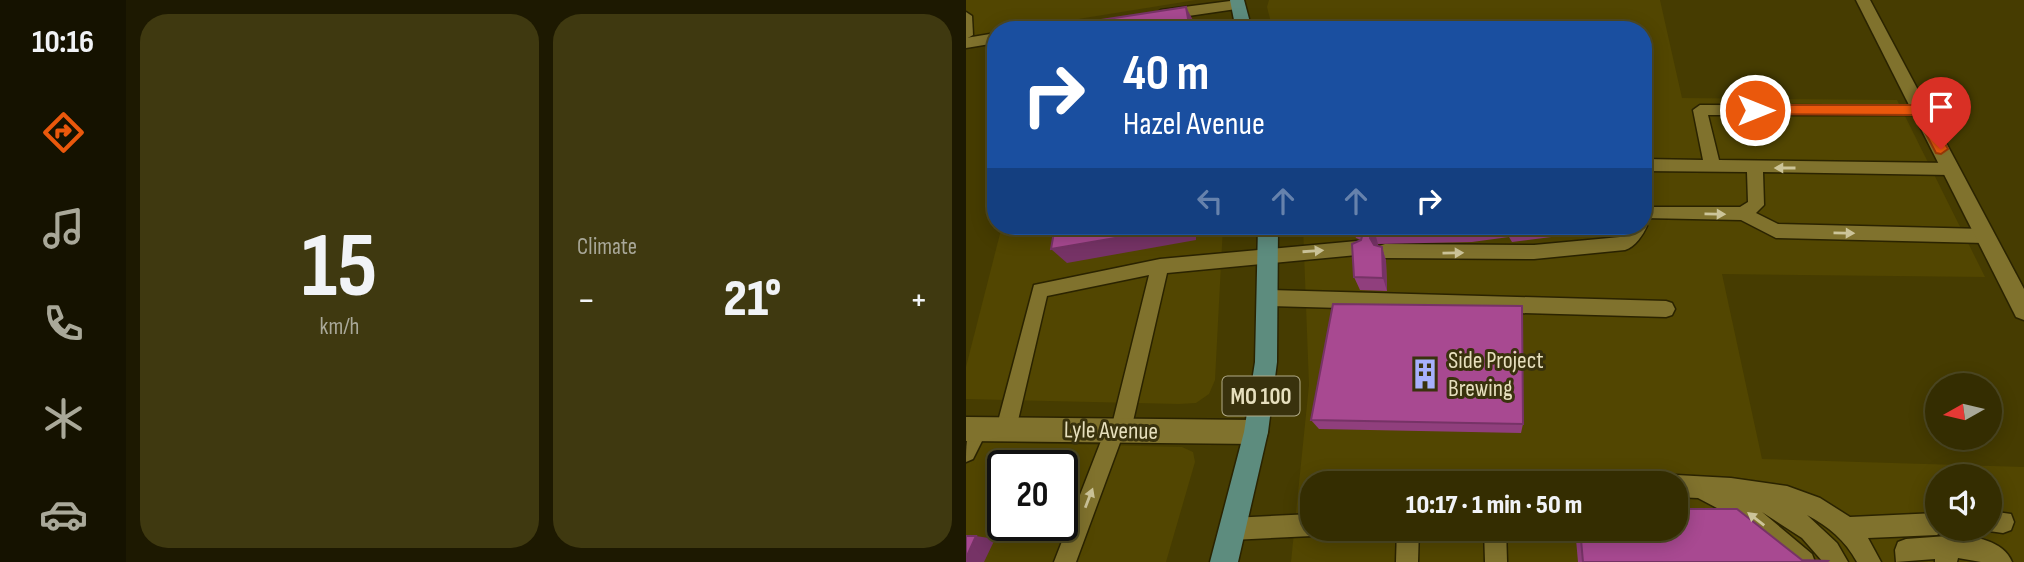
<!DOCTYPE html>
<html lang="en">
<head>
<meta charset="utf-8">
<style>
  body { margin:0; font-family:"Sofia Sans Condensed",sans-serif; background:#3f3910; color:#f1f3f6; height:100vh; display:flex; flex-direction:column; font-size:26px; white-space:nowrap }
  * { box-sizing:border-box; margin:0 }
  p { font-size:23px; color:#a9a899 }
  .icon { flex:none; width:38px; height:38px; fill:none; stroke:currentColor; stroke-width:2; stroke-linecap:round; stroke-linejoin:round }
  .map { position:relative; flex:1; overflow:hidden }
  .side { display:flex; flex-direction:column; gap:14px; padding:14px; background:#1d1901; width:840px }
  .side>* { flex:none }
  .hud { position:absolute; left:21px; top:21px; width:665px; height:214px; border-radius:28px; box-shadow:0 4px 18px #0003,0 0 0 2px #4e4923; background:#1a4fa0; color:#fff; overflow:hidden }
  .needle { width:46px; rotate:262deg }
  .tools { position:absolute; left:959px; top:373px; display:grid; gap:14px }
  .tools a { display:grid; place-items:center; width:77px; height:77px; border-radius:50%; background:#342d01; box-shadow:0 4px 18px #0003,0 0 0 2px #4e4923; font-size:35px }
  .speed { position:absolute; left:21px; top:450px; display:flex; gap:14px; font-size:35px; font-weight:700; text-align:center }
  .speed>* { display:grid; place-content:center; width:91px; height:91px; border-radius:50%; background:#342d01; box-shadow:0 4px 18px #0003,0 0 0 2px #4e4923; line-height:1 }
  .speed .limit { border:4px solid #111; border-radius:10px; background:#fff; color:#111 }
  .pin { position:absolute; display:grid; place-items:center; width:60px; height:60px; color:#fff; margin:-72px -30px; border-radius:50% 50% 50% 0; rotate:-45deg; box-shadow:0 0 7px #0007 }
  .pin .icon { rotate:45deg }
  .me { position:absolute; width:77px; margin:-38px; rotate:90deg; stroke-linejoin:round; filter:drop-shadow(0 0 5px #0008) }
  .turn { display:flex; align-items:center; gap:24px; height:147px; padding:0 21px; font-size:32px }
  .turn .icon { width:91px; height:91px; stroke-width:2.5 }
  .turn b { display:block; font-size:49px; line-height:60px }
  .lanes { display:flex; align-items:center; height:66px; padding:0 21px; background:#0003; justify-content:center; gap:35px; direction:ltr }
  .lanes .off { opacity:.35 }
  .big { font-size:52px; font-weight:800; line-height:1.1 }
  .side .tile { flex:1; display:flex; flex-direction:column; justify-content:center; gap:10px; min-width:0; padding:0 24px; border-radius:28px; background:#3f3910 }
  .side .dial { align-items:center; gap:0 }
  .dial b { font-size:91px; line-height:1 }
  .heat { display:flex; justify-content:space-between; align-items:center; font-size:38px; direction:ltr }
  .side .tiles { flex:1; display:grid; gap:14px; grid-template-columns:repeat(2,1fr) }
  .trip { position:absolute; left:334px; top:471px; width:388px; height:70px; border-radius:28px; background:#342d01; box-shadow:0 4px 18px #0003,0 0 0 2px #4e4923; font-weight:800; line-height:70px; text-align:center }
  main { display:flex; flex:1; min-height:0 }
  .tab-bar { display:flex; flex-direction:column; width:126px; justify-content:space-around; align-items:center; background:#151200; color:#a9a899 }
  .tab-bar .icon { width:49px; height:49px }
  .tab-bar .selected { color:#ea580c }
  .tab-bar b { font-size:32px; color:#f1f3f6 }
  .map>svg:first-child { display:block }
  .built { fill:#524601; fill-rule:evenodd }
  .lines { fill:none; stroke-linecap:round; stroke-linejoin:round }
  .lane-casing { stroke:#2a2300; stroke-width:3 }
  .street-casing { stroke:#2a2300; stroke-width:3 }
  .primary-casing { stroke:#2a2300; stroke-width:3 }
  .lane { fill:#80722d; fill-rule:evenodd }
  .street { fill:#80722d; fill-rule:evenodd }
  .primary { fill:#5d8c7e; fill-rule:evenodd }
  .wall { fill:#903f7d }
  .shaded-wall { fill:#763366 }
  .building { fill:#a84991; stroke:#763366; stroke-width:2 }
  .oneway { fill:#ccc499 }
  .route { fill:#ea580c; stroke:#983908; stroke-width:2 }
  .labels { text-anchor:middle; stroke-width:6; stroke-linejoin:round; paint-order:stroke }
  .shield { fill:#39320d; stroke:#b2ab88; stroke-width:2 }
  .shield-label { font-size:23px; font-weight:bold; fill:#e6dfbd }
  .poi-label { font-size:24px; fill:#e6dfbd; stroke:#39320d; text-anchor:start }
  .street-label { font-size:24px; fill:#e6dfbd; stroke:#39320d }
</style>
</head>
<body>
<main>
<nav class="tab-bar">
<b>10:16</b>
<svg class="icon selected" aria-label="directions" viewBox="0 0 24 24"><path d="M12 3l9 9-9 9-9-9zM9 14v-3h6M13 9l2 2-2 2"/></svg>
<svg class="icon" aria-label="music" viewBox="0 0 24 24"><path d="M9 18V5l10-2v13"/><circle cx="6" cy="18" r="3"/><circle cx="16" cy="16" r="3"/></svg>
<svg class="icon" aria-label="phone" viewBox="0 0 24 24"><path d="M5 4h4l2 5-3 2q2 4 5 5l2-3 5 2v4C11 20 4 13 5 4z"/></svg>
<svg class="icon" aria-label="climate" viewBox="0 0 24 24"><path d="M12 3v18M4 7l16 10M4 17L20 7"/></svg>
<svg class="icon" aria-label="car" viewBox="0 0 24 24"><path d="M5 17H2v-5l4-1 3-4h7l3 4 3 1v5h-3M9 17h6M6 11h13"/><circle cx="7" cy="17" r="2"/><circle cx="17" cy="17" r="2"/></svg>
</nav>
<section class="side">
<div class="tiles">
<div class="tile dial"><b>15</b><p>km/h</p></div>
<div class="tile"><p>Climate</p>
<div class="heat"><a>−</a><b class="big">21°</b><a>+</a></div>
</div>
</div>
</section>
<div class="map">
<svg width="1058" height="562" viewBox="0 0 1058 562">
  <rect width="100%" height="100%" fill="#463c01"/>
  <g class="built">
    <path d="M0,0h230l-230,37z"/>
    <path d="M303,0h391l22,98 215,2 88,177 -263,-3 40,185 262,8v95h-733l18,-177 -6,-159h340v-196h-370l-6,-23zM971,476h53v52h-53zM346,483h364v45h-364z"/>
    <path d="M36,226h221l-8,154 -6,14 -13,9 -17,1 -213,-5v-32z"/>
    <path d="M11,442l205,5 11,5 2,10 -29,100h-200v-98zM37,466h59v59h-59z"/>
  </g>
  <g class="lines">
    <g class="lane-casing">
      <g id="lane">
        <path d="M0,12l6,4 1,19 -7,4z"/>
        <path d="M734,105l225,1 2,4 -7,5h-212l11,45 232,3 8,6 -8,6 -188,-3 1,33 -8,8 22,11 207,5 8,7 -8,7 -209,-5 -35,-18 -97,-2v-10l6,-1h90l8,-5 -1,-30 -104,-1v-12l60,1 -10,-50z"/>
        <path d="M677,221l4,5c-4,9 -12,21 -22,24l-91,9 -149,-1 -6,-2 -2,-5 2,-5 6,-2 149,1 86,-8 9,-11h14z"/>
        <path d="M391,241l6,2 2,5 -2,5 -6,2 -190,18 -36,157 -3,7 -7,3 -45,122h-22l54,-139 5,-2 36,-146 -102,21 -31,133 -3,7 -7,3 -7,-3 -3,-7 38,-144 126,-26z"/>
        <path d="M301,290l399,11 6,2 3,6 -3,6 -6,2 -399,-11 -6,-3 -3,-5 3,-5z"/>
        <path d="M12,419l7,3 3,7 -15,30 -7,3c0,-15 0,-36 12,-43z"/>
        <path d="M710,475l55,3 56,8 33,12 30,19 87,-4v15h9l-9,7 -69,3 13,24h-24c-12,-22 -28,-35 -50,-47l30,28 11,19h-25l-21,-24 -40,-26 50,42 3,8h-28l-53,-45 -36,-19 -22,-1v-14h-9l1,-5z"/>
        <path d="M1024,511l21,3 3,8 -3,8 -8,3 -21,-3 8,-2z"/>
        <path d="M346,514v14h10l-2,5 -8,3 -81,4 -8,-3 -3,-8 3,-8 8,-3z"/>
        <path d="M431,528h22l-1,34h-22z"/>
        <path d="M518,528h22l1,34h-22z"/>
        <path d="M981,536c22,-1 56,3 65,26h-31l-23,-4 -1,4h-22v-3l-39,3 -1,-12 3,-8 8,-3z"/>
      </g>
    </g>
    <g class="street-casing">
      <g id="street">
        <path d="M272,0l5,2v6l-82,12 -8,-5 8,-5z"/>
        <path d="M890,0h14l154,289v31l-8,-3z"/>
        <path d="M30,33v10l-30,5v-10z"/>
        <path d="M0,417l290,3 9,3 3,9 -3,9 -9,3 -290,-3z"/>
      </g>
    </g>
    <g class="primary-casing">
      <g id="primary">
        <path d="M264,0h14l8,30h-16z"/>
        <path d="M292,226h20l-1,136 -9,70 -30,130h-28l34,-130 11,-70z"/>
      </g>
    </g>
    <use href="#lane" class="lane"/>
    <use href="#street" class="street"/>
    <use href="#primary" class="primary"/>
  </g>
  <g class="wall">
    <path d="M385,226h271v2l-110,14 -3,-5 -37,5 -94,2 -1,2 5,1 4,14 1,30 -27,-1 -6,-13 7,-37 -5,-2z"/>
    <path d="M345,420l212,4 -2,9 -202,-4z"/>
    <path d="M609,528h101l126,32 25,2h-249z"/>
  </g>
  <g class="shaded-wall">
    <path d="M220,7l9,17 1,6h-6z"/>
    <path d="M219,226h11v14l-129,23 -16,-14z"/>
    <path d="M408,229l4,15 -3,8 -5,-14z"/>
    <path d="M416,247l4,14 1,30 -4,-13z"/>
    <path d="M10,536l19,3 -11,23h-18v-4z"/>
  </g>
  <g class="building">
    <path d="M220,7l4,23h-154z"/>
    <path d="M89,226h130l-134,23z"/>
    <path d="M391,226h129l-15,2 -97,1 -4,9 4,7 8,2 1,31 -29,-1 -2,-33 9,-4 2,-7 -4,-7z"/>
    <path d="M545,226h20l-18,2z"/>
    <path d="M367,304l189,2 1,118 -212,-4z"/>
    <path d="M710,509h61l65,51 26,1 -1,1h-244l-3,-34h96z"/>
    <path d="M0,536h10l-10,22z"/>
  </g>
  <defs><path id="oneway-solid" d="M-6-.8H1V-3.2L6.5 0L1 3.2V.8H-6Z" transform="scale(1.75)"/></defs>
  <g class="oneway">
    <use href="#oneway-solid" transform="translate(819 168) rotate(-180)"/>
    <use href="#oneway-solid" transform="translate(749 214) rotate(1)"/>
    <use href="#oneway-solid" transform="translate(878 233) rotate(1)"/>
    <use href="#oneway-solid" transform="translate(347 251) rotate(-4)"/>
    <use href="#oneway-solid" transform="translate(487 253) rotate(-1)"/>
    <use href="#oneway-solid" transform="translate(123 498) rotate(-69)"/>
    <use href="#oneway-solid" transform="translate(790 519) rotate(-142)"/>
  </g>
  <path class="route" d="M789,105h165l5,2 23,42 -7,5 -5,-1 -20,-38 -161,-1 -6,-4z"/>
  <defs>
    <g id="building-bare" transform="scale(2.415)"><path d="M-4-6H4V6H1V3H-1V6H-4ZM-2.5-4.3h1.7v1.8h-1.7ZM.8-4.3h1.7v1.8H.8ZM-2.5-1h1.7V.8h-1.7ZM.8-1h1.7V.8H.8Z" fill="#a7b1fc" stroke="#39320d" stroke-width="2.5" paint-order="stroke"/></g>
  </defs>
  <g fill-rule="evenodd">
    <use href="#building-bare" x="459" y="374"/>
  </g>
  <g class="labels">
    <rect class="shield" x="256.5" y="376.5" width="77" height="39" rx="5"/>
    <g class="shield-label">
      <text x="295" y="404">MO 100</text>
    </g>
    <g class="poi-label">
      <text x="482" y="368">Side Project<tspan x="482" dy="28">Brewing</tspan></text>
    </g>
    <g class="street-label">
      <text transform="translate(145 430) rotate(1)" y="8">Lyle Avenue</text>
    </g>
  </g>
</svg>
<div class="tools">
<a><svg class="needle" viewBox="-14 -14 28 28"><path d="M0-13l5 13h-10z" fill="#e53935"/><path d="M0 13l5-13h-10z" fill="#a9a899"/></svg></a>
<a><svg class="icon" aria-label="sound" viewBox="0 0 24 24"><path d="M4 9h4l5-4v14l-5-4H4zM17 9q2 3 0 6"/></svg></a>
</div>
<div class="speed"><div class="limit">20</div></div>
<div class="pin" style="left:975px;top:149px;background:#d93025"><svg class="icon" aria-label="arrive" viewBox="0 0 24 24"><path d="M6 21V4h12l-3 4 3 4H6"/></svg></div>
<svg class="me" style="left:789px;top:110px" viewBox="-20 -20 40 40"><circle r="17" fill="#ea580c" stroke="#fff" stroke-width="3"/><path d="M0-11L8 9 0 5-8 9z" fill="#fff"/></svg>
<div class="trip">10:17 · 1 min · 50 m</div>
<div class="hud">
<div class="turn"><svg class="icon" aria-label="right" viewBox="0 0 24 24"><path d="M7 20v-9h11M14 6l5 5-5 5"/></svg><div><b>40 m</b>Hazel Avenue</div></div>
<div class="lanes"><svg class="icon off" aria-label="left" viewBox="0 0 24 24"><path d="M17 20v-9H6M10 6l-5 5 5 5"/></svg><svg class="icon off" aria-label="ahead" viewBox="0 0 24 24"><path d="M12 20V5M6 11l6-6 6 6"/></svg><svg class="icon off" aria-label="ahead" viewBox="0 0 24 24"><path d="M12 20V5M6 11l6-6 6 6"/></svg><svg class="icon" aria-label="right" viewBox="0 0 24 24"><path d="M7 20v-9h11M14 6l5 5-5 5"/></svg></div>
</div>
</div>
</main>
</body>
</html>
